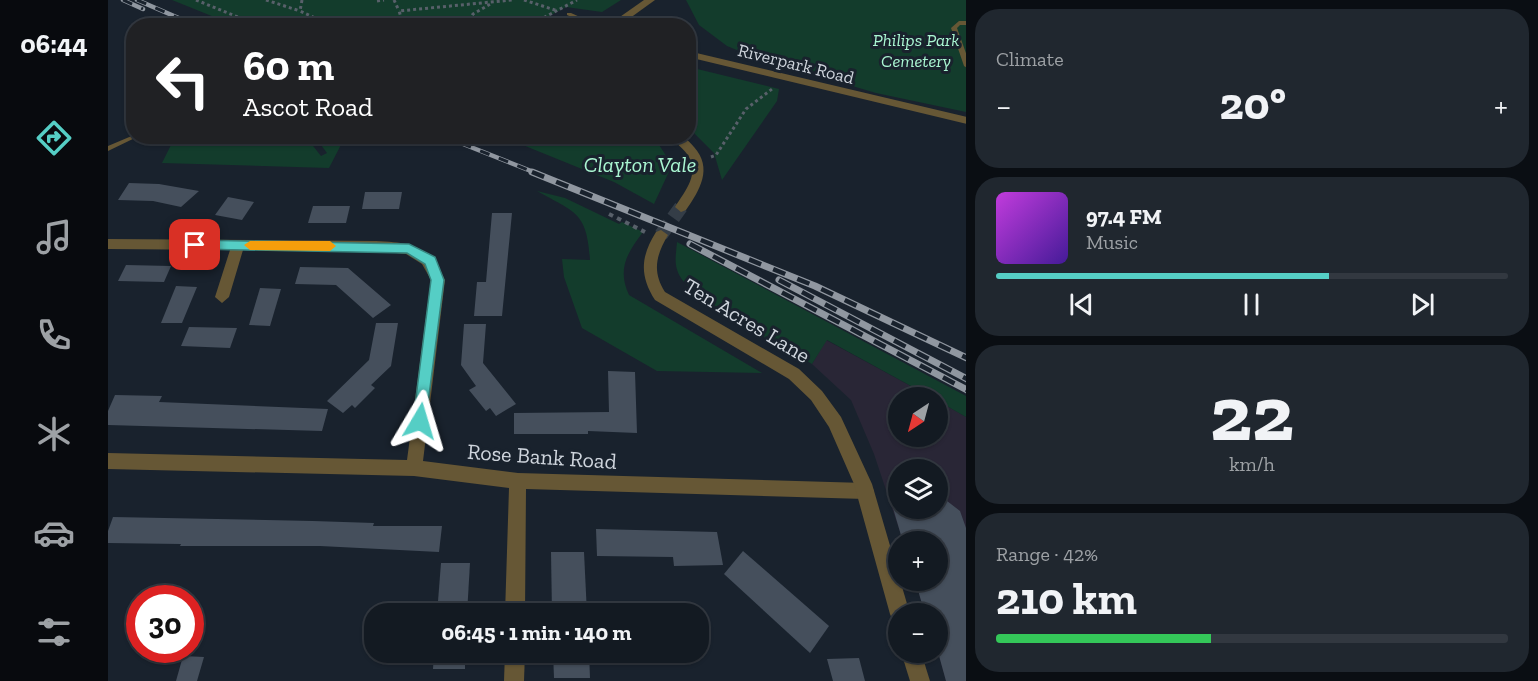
<!DOCTYPE html>
<html lang="en">
<head>
<meta charset="utf-8">
<style>
  body { margin:0; font-family:"Zilla Slab",serif; background:#20272f; color:#f1f3f6; height:100vh; display:flex; flex-direction:column; font-size:22px; white-space:nowrap }
  * { box-sizing:border-box; margin:0 }
  p { font-size:20px; color:#9da1a5 }
  .icon { flex:none; width:33px; height:33px; fill:none; stroke:currentColor; stroke-width:2; stroke-linecap:round; stroke-linejoin:round }
  .map { position:relative; flex:1; overflow:hidden }
  .sheet { display:flex; flex-direction:column; gap:9px; padding:9px; background:#0a0e13; width:572px }
  .sheet>* { flex:none }
  .banner { position:absolute; left:18px; top:18px; width:570px; height:126px; border-radius:24px; box-shadow:0 2px 4px #0004,0 0 0 2px #323840; background:#202124; color:#fff; overflow:hidden }
  .needle { width:39px; rotate:216deg }
  .tools { position:absolute; left:780px; top:387px; display:grid; gap:12px }
  .tools a { display:grid; place-items:center; width:60px; height:60px; border-radius:50%; background:#131a22; box-shadow:0 2px 4px #0004,0 0 0 2px #323840; font-size:30px }
  .speed { position:absolute; left:18px; top:585px; display:flex; gap:12px; font-size:30px; font-weight:700; text-align:center }
  .speed>* { display:grid; place-content:center; width:78px; height:78px; border-radius:50%; background:#131a22; box-shadow:0 2px 4px #0004,0 0 0 2px #323840; line-height:1 }
  .speed .limit { border:9px solid #d22; background:#fff; color:#111 }
  .pin { position:absolute; display:grid; place-items:center; width:51px; height:51px; color:#fff; margin:-26px; border-radius:12px; box-shadow:0 3px 9px #0006 }
  .me { position:absolute; width:66px; margin:-33px; rotate:7deg; stroke-linejoin:round; filter:drop-shadow(0 0 4px #0008) }
  .turn { display:flex; align-items:center; gap:21px; height:126px; padding:0 18px; font-size:27px }
  .turn .icon { width:78px; height:78px; stroke-width:2.5 }
  .turn b { display:block; font-size:42px; line-height:51px }
  .big { font-size:45px; font-weight:700; line-height:1.1 }
  .sheet .widget { flex:1; display:flex; flex-direction:column; justify-content:center; gap:9px; min-width:0; padding:0 21px; border-radius:24px; background:#20272f }
  .sheet .dial { align-items:center; gap:0 }
  .dial b { font-size:78px; line-height:1 }
  .song { display:flex; align-items:center; gap:18px }
  .cover { width:72px; height:72px; border-radius:9px; background:linear-gradient(135deg,hsl(290 70% 55%),hsl(260 70% 35%)) }
  .played { height:6px; border-radius:3px; background:linear-gradient(90deg,#55cec5 65%,#323840 65%) }
  .keys { display:flex; justify-content:space-around; direction:ltr }
  .heat { display:flex; justify-content:space-between; align-items:center; font-size:33px; direction:ltr }
  .charge { height:9px; border-radius:4px; background:linear-gradient(90deg,#34c759 42%,#323840 0) }
  .trip { position:absolute; left:256px; top:603px; width:345px; height:60px; border-radius:24px; background:#131a22; box-shadow:0 2px 4px #0004,0 0 0 2px #323840; font-weight:700; line-height:60px; text-align:center }
  main { display:flex; flex:1; min-height:0 }
  .dock { display:flex; flex-direction:column; width:108px; justify-content:space-around; align-items:center; background:#080a0e; color:#9da1a5 }
  .dock .icon { width:42px; height:42px }
  .dock .on { color:#55cec5 }
  .dock b { font-size:27px; color:#f1f3f6 }
  .map>svg:first-child { display:block }
  .industrial { fill:#292636; fill-rule:evenodd }
  .green { fill:#133c2c }
  .building { fill:#454f5c }
  .lines { fill:none; stroke-linecap:round; stroke-linejoin:round }
  .tertiary-tunnel { stroke:#343d47; stroke-width:14; stroke-dasharray:14 7; stroke-linecap:butt }
  .path-far1 { stroke:#58606a; stroke-width:3; stroke-dasharray:3 3; stroke-linecap:butt }
  .path { stroke:#58606a; stroke-width:4; stroke-dasharray:4.5 4.5; stroke-linecap:butt }
  .service { fill:#665735; fill-rule:evenodd }
  .minor { fill:#665735; fill-rule:evenodd }
  .tertiary { fill:#665735; fill-rule:evenodd }
  .rail-far1-casing { stroke:#9097a0; stroke-width:4.5 }
  .rail-casing { stroke:#9097a0; stroke-width:7 }
  .rail-far1 { stroke:#19222d; stroke-width:3; stroke-dasharray:10; stroke-linecap:butt }
  .rail { stroke:#19222d; stroke-width:4.5; stroke-dasharray:13; stroke-linecap:butt }
  .path-bridge { stroke:#58606a; stroke-width:3; stroke-dasharray:3 3; stroke-linecap:butt }
  .route { fill:#55cec5; stroke:#378680; stroke-width:1.5 }
  .slow { fill:#f59e0b }
  .labels { text-anchor:middle; stroke-width:6; stroke-linejoin:round; paint-order:stroke }
  .far-park-label { font-size:18px; font-style:italic; fill:#aaf6d2; stroke:#19222d }
  .far-street-label { font-size:18px; fill:#ced4dc; stroke:#19222d }
  .park-label { font-size:22px; font-style:italic; fill:#aaf6d2; stroke:#19222d }
  .street-label { font-size:22px; fill:#ced4dc; stroke:#19222d }
</style>
</head>
<body>
<main>
<nav class="dock">
<b>06:44</b>
<svg class="icon on" aria-label="directions" viewBox="0 0 24 24"><path d="M12 3l9 9-9 9-9-9zM9 14v-3h6M13 9l2 2-2 2"/></svg>
<svg class="icon" aria-label="music" viewBox="0 0 24 24"><path d="M9 18V5l10-2v13"/><circle cx="6" cy="18" r="3"/><circle cx="16" cy="16" r="3"/></svg>
<svg class="icon" aria-label="phone" viewBox="0 0 24 24"><path d="M5 4h4l2 5-3 2q2 4 5 5l2-3 5 2v4C11 20 4 13 5 4z"/></svg>
<svg class="icon" aria-label="climate" viewBox="0 0 24 24"><path d="M12 3v18M4 7l16 10M4 17L20 7"/></svg>
<svg class="icon" aria-label="car" viewBox="0 0 24 24"><path d="M5 17H2v-5l4-1 3-4h7l3 4 3 1v5h-3M9 17h6M6 11h13"/><circle cx="7" cy="17" r="2"/><circle cx="17" cy="17" r="2"/></svg>
<svg class="icon" aria-label="filters" viewBox="0 0 24 24"><path d="M4 7h16M4 17h16"/><circle cx="9" cy="7" r="2"/><circle cx="15" cy="17" r="2"/></svg>
</nav>
<div class="map">
<svg width="859" height="681" viewBox="0 0 859 681">
  <rect width="100%" height="100%" fill="#19222d"/>
  <path class="industrial" d="M718,340l105,57 -33,1v38h40v-35l28,16v264h-20l-8,-29v-38l-13,-1 -10,-32 23,-1v-38l-35,-1 -29,-87 -23,-54 -39,-36zM790,470h40v38h-40z"/>
  <g class="green">
    <path d="M64,0h449l-19,12 -36,-5 -34,18h-298z"/>
    <path d="M578,0h280v112l-90,-19 -122,-36 -27,-11 -28,-21z"/>
    <path d="M581,67l90,22 -2,12 -55,79 -8,-27 -25,-25z"/>
    <path d="M67,137h131l15,19 6,-3 -12,-16h30l-16,31 -167,-5z"/>
    <path d="M395,137h151l18,28 -18,39 -40,-22z"/>
    <path d="M429,191l28,7 54,26 3,-2 21,10c-16,21 -26,37 -14,63l133,78 -105,-2 -75,-43 -18,-51 -2,-18 28,1c-3,-48 -14,-47 -53,-69z"/>
    <path d="M569,242l289,154v21l-28,-16v-3l-7,-1 -104,-57 -15,24c-33,-20 -111,-56 -131,-86 -8,-12 -5,-23 -4,-36z"/>
  </g>
  <g class="building">
    <path d="M21,183l30,1 40,7 -18,16 -28,-6 -35,-1z"/>
    <path d="M257,192h37l-3,17h-37z"/>
    <path d="M120,197l26,5 -12,18 -27,-5z"/>
    <path d="M205,206h37l-4,17h-38z"/>
    <path d="M384,213h20l-10,103h-28l3,-34h9z"/>
    <path d="M18,265l45,1 -7,16 -46,-1z"/>
    <path d="M192,267l48,1 43,37 -18,13 -37,-33 -41,-1z"/>
    <path d="M68,286l21,1 -15,36h-21z"/>
    <path d="M152,288l21,1 -11,37 -21,-1z"/>
    <path d="M268,323h22l-7,43 -20,19 4,3 -20,20 -3,-3 -9,8 -16,-12 42,-41z"/>
    <path d="M356,324h22l-3,39 33,41 -20,12 -6,-8 -4,3 -17,-21 7,-4 -15,-21z"/>
    <path d="M81,327l48,1 -7,20 -49,-2z"/>
    <path d="M500,371l27,1 2,61 -49,-2v3h-74v-21l95,-1z"/>
    <path d="M7,395l47,1 -3,6 169,7 -6,22 -214,-6v-14z"/>
    <path d="M830,494l22,17 6,17v153h-20l-8,-29v-38h-13l-10,-34h23v-38h-35l-10,-34h45z"/>
    <path d="M5,517l200,4 61,2 -1,3h69l-3,26 -119,-6h-140l1,-2 -73,-1v-12z"/>
    <path d="M488,529l121,3 6,33 -49,1 -1,-9 -76,-1z"/>
    <path d="M635,551l86,75 -19,27 -86,-79z"/>
    <path d="M443,552h33l3,62h-35z"/>
    <path d="M333,563h29l-3,51h-30z"/>
    <path d="M326,652h31v17h-32z"/>
    <path d="M445,652h36l1,26h-36z"/>
    <path d="M75,656l21,1 -7,24h-21z"/>
    <path d="M751,658l6,23h-32l-6,-22z"/>
  </g>
  <g class="lines">
    <path class="tertiary-tunnel" d="M553,235l20,-28"/>
    <g class="path-far1">
      <path d="M88,0l64,26"/>
      <path d="M158,0l34,11"/>
      <path d="M194,0l-2,11 32,15"/>
      <path d="M286,0l5,11"/>
      <path d="M416,0l34,11"/>
      <path d="M269,1l7,-1"/>
      <path d="M296,26l-5,-15 113,-11"/>
      <path d="M359,26l6,-12 19,-11"/>
      <path d="M603,157l5,-2 30,-46 26,-20"/>
    </g>
    <path class="path" d="M501,214l36,18"/>
    <g class="service">
      <path d="M459,13h4l29,13h-8l-25,-11z"/>
      <path d="M851,21h8v4h-7l-3,3 10,28v12l-3,-2 -13,-38z"/>
      <path d="M26,135v1h5l-31,15v-5z"/>
    </g>
    <g class="minor">
      <path d="M0,239l268,2c37,2 52,4 69,39l-22,181 95,12 347,10 6,2 3,6 -3,6 -6,2 -339,-10 -1,125h-20l4,-126 -95,-12 -306,-7v-16l299,7 24,-180 -9,-16 -16,-10 -30,-3 -133,-1 -14,47 -7,6 -7,-6 15,-47 -122,-1z"/>
      <path d="M397,652h20l-1,29h-20z"/>
    </g>
    <g class="tertiary">
      <path d="M536,0h11l-36,26h-12z"/>
      <path d="M580,51l279,66v7l-279,-67z"/>
      <path d="M561,136c12,0 17,1 25,11 19,21 6,43 -8,63l-5,2 -6,-5c10,-16 26,-34 12,-53 -5,-7 -12,-11 -18,-18z"/>
      <path d="M553,230l7,5c-12,20 -16,37 -3,57l134,77 23,22 19,26 31,67 38,130h-12v9l-5,-2 -3,-7 -36,-130 -25,-57 -18,-27 -22,-21 -134,-79c-16,-25 -14,-44 1,-68z"/>
      <path d="M793,652h20l9,29h-20z"/>
    </g>
    <g class="rail-far1-casing">
      <g id="rail-far1">
        <path d="M15,0l20,9"/>
        <path d="M29,0l60,26"/>
        <path d="M335,136l93,37"/>
      </g>
    </g>
    <g class="rail-casing">
      <g id="rail">
        <path d="M424,172l283,114 152,72"/>
        <path d="M582,244l277,146"/>
        <path d="M671,280l188,99"/>
      </g>
    </g>
    <use href="#rail-far1" class="rail-far1"/>
    <use href="#rail" class="rail"/>
    <path class="path-bridge" d="M420,26l49,-26"/>
  </g>
  <path class="route" d="M87,240l214,4 26,13 9,23 -19,146h-10l-2,-5 18,-141 -6,-16 -18,-11 -212,-4 -6,-4z"/>
  <path class="slow" d="M142,241h80l6,5 -6,5 -80,-1 -6,-5z"/>
  <g class="labels">
    <g class="far-park-label">
      <text x="808" y="46">Philips Park<tspan x="808" dy="21">Cemetery</tspan></text>
    </g>
    <g class="far-street-label">
      <text transform="translate(688 64) rotate(14)" y="6">Riverpark Road</text>
    </g>
    <g class="park-label">
      <text x="532" y="172">Clayton Vale</text>
    </g>
    <g class="street-label">
      <text transform="translate(639 320) rotate(31)" y="8">Ten Acres Lane</text>
      <text transform="translate(434 456) rotate(4)" y="8">Rose Bank Road</text>
    </g>
  </g>
</svg>
<div class="tools">
<a><svg class="needle" viewBox="-14 -14 28 28"><path d="M0-13l5 13h-10z" fill="#e53935"/><path d="M0 13l5-13h-10z" fill="#9da1a5"/></svg></a>
<a><svg class="icon" aria-label="layers" viewBox="0 0 24 24"><path d="M12 4l9 5-9 5-9-5zM3 14l9 5 9-5"/></svg></a>
<a>+</a>
<a>−</a>
</div>
<div class="speed"><div class="limit">30</div></div>
<div class="pin" style="left:87px;top:245px;background:#d93025"><svg class="icon" aria-label="arrive" viewBox="0 0 24 24"><path d="M6 21V4h12l-3 4 3 4H6"/></svg></div>
<svg class="me" style="left:312px;top:421px" viewBox="-20 -20 40 40"><path d="M0-17L14 15 0 8-14 15z" fill="#55cec5" stroke="#fff" stroke-width="4"/></svg>
<div class="trip">06:45 · 1 min · 140 m</div>
<div class="banner">
<div class="turn"><svg class="icon" aria-label="left" viewBox="0 0 24 24"><path d="M17 20v-9H6M10 6l-5 5 5 5"/></svg><div><b>60 m</b>Ascot Road</div></div>
</div>
</div>
<section class="sheet">
<div class="widget"><p>Climate</p>
<div class="heat"><a>−</a><b class="big">20°</b><a>+</a></div>
</div>
<div class="widget">
<div class="song"><i class="cover"></i><div><b>97.4 FM</b><p>Music</p></div></div>
<div class="played"></div>
<div class="keys"><svg class="icon" aria-label="previous" viewBox="0 0 24 24"><path d="M18 5L8 12l10 7zM5 5v14"/></svg><svg class="icon" aria-label="pause" viewBox="0 0 24 24"><path d="M8 5v14M16 5v14"/></svg><svg class="icon" aria-label="next" viewBox="0 0 24 24"><path d="M6 5l10 7-10 7zM19 5v14"/></svg></div>
</div>
<div class="widget dial"><b>22</b><p>km/h</p></div>
<div class="widget"><p>Range · 42%</p><b class="big">210 km</b><div class="charge"></div></div>
</section>
</main>
</body>
</html>
